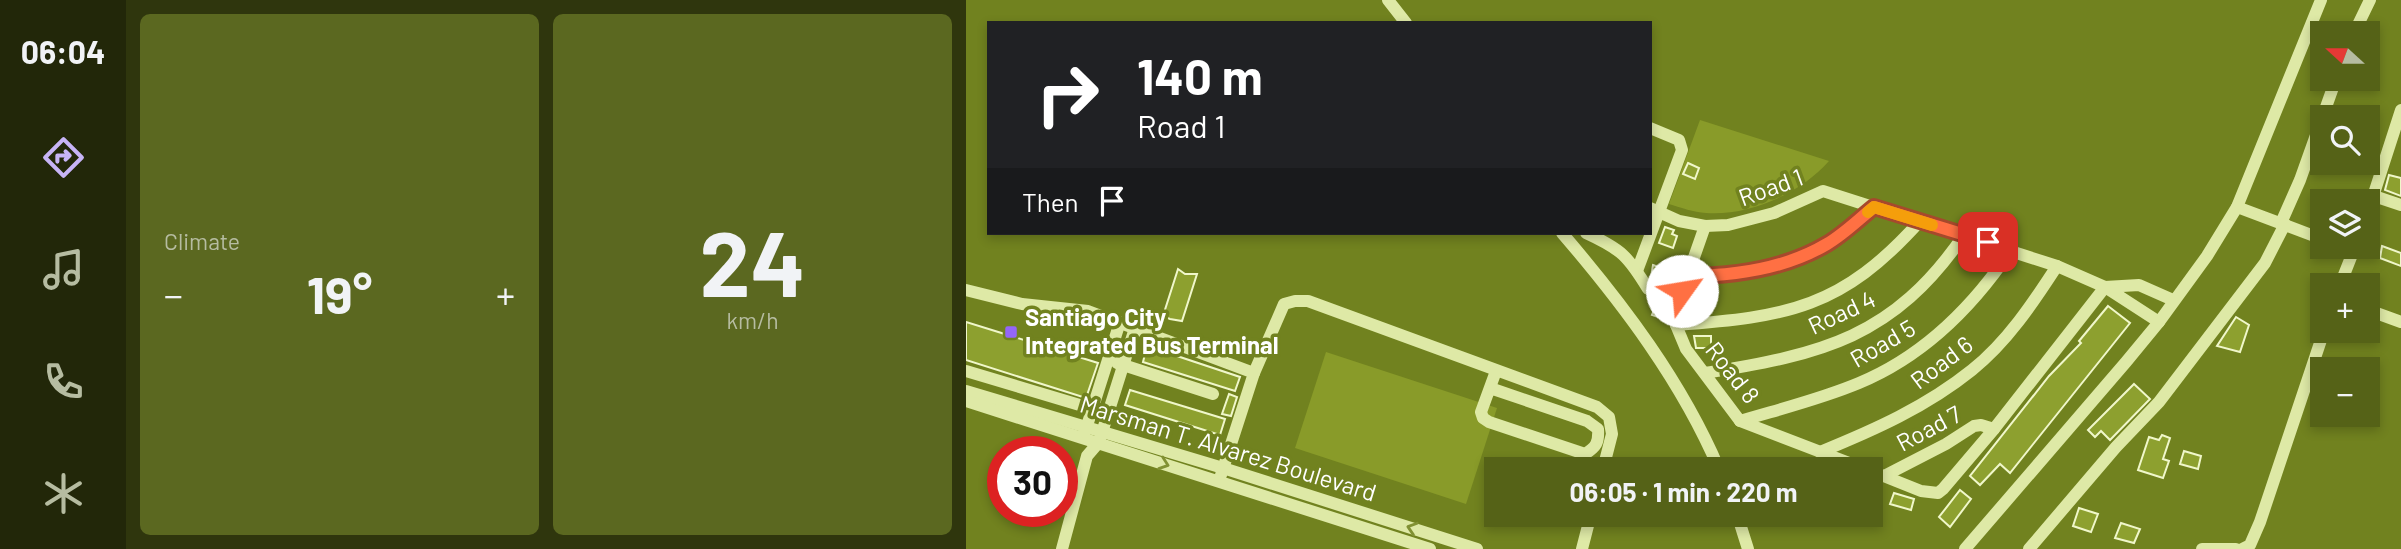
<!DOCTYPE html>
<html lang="en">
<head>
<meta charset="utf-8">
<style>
  body { margin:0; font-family:Barlow,sans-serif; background:#5b6820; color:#f1f3f6; height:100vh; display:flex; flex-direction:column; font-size:26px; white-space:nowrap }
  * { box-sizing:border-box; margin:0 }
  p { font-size:23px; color:#b6bca1 }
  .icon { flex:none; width:38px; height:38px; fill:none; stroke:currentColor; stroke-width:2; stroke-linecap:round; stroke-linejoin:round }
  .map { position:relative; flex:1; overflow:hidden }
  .panel { display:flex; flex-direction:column; gap:14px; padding:14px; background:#2f360d; width:840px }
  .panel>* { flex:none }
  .hud { position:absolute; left:21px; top:21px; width:665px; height:214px; border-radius:0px; box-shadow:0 4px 10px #0003; background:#202124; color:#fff; overflow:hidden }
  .needle { width:46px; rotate:291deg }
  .tools { position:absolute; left:1344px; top:21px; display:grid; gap:14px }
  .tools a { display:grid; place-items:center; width:70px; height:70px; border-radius:0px; background:#556217; box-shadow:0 4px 10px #0003; font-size:35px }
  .speed { position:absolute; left:21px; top:436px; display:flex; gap:14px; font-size:35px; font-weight:700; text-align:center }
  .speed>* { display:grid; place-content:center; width:91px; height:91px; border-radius:50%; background:#556217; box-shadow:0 4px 10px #0003; line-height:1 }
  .speed .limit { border:10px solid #d22; background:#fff; color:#111 }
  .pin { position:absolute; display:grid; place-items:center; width:60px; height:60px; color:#fff; margin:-30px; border-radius:14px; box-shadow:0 4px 10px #0006 }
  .me { position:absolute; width:77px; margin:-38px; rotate:58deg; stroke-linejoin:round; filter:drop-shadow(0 0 5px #0008) }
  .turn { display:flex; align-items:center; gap:24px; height:147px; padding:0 35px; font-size:32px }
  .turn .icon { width:91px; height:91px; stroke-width:2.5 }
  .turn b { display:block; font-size:49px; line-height:60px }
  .then { display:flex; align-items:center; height:66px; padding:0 35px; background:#0003; gap:14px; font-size:26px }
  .big { font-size:52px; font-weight:700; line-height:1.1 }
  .panel .widget { flex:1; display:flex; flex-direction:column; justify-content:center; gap:10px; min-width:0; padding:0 24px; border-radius:10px; background:#5b6820 }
  .panel .dial { align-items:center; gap:0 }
  .dial b { font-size:91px; line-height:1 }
  .heat { display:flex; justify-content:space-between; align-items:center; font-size:38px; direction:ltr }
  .panel .tiles { flex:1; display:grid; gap:14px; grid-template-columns:repeat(2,1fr) }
  .trip { position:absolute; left:518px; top:457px; width:399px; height:70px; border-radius:0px; background:#556217; box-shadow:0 4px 10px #0003; font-weight:700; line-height:70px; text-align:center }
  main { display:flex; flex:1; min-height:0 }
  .tab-bar { display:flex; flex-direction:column; width:126px; justify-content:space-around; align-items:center; background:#222709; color:#b6bca1 }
  .tab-bar .icon { width:49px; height:49px }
  .tab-bar .selected { color:#c7b4f6 }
  .tab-bar b { font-size:32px; color:#f1f3f6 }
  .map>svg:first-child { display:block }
  .green { fill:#899b29 }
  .building { fill:#8da02f; stroke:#f0f7ca; stroke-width:2 }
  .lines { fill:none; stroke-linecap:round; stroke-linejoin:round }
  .minor { stroke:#dee9a6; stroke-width:12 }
  .oneway { stroke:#819133 }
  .route-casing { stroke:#a6492c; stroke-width:18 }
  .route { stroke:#ff7043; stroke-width:12 }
  .slow { stroke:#f59e0b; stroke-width:12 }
  .poi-dot { fill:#9466f7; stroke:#71821f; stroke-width:2.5 }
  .labels { text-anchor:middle; stroke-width:7; stroke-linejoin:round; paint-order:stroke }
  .street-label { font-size:24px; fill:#fff; stroke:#71821f }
  .poi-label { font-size:24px; font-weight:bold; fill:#fff; stroke:#71821f; text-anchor:start }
</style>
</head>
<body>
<main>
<nav class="tab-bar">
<b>06:04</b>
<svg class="icon selected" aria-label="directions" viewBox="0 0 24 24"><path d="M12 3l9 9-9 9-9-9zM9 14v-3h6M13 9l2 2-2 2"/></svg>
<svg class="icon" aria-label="music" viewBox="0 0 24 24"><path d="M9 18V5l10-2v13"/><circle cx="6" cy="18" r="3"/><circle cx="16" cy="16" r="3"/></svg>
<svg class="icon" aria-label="phone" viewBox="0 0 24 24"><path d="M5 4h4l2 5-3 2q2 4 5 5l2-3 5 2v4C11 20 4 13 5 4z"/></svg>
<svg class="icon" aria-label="climate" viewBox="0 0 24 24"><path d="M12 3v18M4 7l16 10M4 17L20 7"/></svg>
</nav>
<section class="panel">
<div class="tiles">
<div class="widget"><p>Climate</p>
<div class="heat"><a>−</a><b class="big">19°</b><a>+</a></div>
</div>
<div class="widget dial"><b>24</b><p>km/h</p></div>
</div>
</section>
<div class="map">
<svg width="1435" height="549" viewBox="0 0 1435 549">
  <rect width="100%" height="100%" fill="#71821f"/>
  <g class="green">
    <path d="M734,120l129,41c-28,32 -79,55 -123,52 -13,-1 -24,-5 -37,-9z"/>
    <path d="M360,352l171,56 -31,96 -171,-56z"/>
  </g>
  <g class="building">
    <path d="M722,163l11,5 -4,11 -12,-5z"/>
    <path d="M1423,175l12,3v18l-16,-6z"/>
    <path d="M699,227l9,3 -2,4 5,2 -4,12 -14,-5z"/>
    <path d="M1416,246l19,7v13l-21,-8z"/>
    <path d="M687,265l14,5 -4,11 -12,-4z"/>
    <path d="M212,269l7,5h12l-15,47 -12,-2 -7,-3z"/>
    <path d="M692,300l9,3 -6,15 -9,-3z"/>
    <path d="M1142,306l22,17 -120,150 -10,-9 -20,21 -10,-9 79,-100 32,-33 -2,-2z"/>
    <path d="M1270,317l13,8 -9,27 -23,-6z"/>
    <path d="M0,322l132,41 -12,35 -120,-38z"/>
    <path d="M728,336h17v12h-15z"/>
    <path d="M181,346l93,31 -5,14 -92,-29z"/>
    <path d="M1168,384l16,15 -40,41 -9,-9 -6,6 -7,-7z"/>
    <path d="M164,390l95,29 -5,16 -95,-30z"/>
    <path d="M263,394l8,3 -6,19 -9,-2z"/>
    <path d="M1196,435l8,3 -7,21 6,2 -6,17 -25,-8 11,-33 10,3z"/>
    <path d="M1218,451l17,5 -3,13 -18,-5z"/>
    <path d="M994,490l11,9 -21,28 -11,-10z"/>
    <path d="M928,493l20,6 -3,11 -21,-6z"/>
    <path d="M1113,508l19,6 -7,18 -18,-6z"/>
    <path d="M1155,523l19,6 -6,14 -19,-5z"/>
  </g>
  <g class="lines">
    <g class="minor">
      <path d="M422,0l18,23"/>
      <path d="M1388,33l16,-33"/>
      <path d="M1408,196l27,9"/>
      <path d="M1271,207l85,32"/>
      <path d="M684,208l29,13 26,5 23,-1 46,-12 49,-22 234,75 48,21 54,35"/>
      <path d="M1402,212l33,-102"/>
      <path d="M1315,223l19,-43 36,-101"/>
      <path d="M739,226l-28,80 -1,19 10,24 54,72 125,48"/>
      <path d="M596,233c61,71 120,149 157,236"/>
      <path d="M620,233c35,16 42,23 62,56"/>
      <path d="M671,271l45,-121 -3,-10 -29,-12"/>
      <path d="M721,276c48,0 98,-7 141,-32 16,-10 31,-25 46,-37"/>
      <path d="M1374,285l15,-38"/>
      <path d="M1139,287l34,-2 34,15"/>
      <path d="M0,290l56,14 66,7 166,62 -33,102"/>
      <path d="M1402,310l33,12"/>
      <path d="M710,325c112,-8 166,-17 244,-104"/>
      <path d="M151,363l96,31"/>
      <path d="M0,371l127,38"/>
      <path d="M288,373l30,-69 11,-3h13l289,106 12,10 3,17 -9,35"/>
      <path d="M739,373c118,-19 188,-35 259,-138"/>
      <path d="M524,388l97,33 11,8c1,14 -2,18 -13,25l-96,-32 -6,-4 -2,-6 15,-41"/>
      <path d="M0,391l257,77 254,81"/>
      <path d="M0,401l464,148"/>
      <path d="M774,421c40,-12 81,-22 119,-38 65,-27 113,-75 152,-133"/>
      <path d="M119,432l35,-110"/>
      <path d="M854,452c54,-22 106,-45 152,-82 35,-28 61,-67 85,-104"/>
      <path d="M905,471l50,20 17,2 5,-4 51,-60 111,-142"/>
      <path d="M918,476l62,-32 28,-18 7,-1 13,4"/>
      <path d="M771,514l11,35"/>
      <path d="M96,549l25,-93 12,-14 36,-114"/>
      <path d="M616,549l9,-35"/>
      <path d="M999,549l161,-187 33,-40 48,-66 30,-49 84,-207"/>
      <path d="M1063,549l87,-102 43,-45 106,-139 20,-39"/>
      <path d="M1236,549h34"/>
      <path d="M1276,549l8,-4 10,-23 64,-191"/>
    </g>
  </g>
  <defs><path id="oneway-chevron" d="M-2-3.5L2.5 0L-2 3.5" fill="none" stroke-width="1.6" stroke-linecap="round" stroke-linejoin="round" transform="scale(1.75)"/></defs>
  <g class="oneway">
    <use href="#oneway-chevron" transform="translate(198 464) rotate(19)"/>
    <use href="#oneway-chevron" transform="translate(446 528) rotate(-162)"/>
  </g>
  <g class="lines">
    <g class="route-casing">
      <path id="route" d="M716,291l5,-15c48,0 98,-7 140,-32 17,-10 32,-25 47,-37l114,35"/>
    </g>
    <use href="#route" class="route"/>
    <path class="slow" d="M902,212l6,-5 58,18"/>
  </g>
  <rect class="poi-dot" x="38" y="325" width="14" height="14" rx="3.5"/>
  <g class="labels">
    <g class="street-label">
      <text transform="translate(805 188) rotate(-20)" y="8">Road 1</text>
      <text transform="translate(876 313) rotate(-25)" y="8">Road 4</text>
      <text transform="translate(917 344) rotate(-30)" y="8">Road 5</text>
      <text transform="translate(976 363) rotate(-37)" y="8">Road 6</text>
      <text transform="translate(766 373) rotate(52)" y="8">Road 8</text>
      <text transform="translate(963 429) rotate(-28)" y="8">Road 7</text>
      <text transform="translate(262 449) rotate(17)" y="8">Marsman T. Alvarez Boulevard</text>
    </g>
    <g class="poi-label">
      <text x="59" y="326">Santiago City<tspan x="59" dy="28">Integrated Bus Terminal</tspan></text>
    </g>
  </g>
</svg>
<div class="tools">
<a><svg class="needle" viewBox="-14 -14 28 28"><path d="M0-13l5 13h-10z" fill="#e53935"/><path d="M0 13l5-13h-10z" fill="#b6bca1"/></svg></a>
<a><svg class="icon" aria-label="search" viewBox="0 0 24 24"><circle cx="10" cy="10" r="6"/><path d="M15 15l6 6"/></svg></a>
<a><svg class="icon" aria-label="layers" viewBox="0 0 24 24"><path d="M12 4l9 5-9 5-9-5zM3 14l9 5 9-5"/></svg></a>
<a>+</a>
<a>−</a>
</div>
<div class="speed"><div class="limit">30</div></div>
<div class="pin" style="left:1022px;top:242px;background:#d93025"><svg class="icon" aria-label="arrive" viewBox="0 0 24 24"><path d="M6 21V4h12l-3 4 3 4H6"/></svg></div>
<svg class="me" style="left:716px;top:291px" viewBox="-20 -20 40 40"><circle r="19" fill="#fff"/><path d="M0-13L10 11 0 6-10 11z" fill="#ff7043"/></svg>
<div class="trip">06:05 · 1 min · 220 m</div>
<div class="hud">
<div class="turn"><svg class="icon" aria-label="right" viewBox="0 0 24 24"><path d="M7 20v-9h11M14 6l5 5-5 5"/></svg><div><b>140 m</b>Road 1</div></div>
<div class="then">Then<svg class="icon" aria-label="arrive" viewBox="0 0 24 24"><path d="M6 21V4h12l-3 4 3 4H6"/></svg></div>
</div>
</div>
</main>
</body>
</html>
